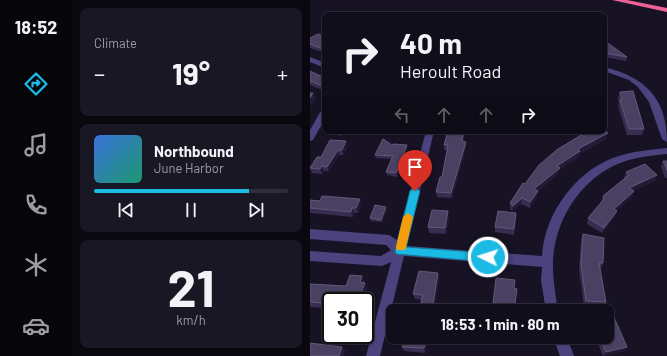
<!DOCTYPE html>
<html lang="en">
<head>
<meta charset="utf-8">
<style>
  body { margin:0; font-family:Barlow,sans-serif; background:#1a1724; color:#f1f3f6; height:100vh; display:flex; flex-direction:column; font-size:15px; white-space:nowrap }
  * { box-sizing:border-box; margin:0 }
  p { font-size:13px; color:#9c9ca3 }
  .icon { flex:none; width:22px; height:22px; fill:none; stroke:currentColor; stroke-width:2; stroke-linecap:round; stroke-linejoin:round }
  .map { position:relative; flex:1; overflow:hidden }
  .drawer { display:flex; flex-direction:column; gap:8px; padding:8px; background:#09080f; width:238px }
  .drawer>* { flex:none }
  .guide { position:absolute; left:12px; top:12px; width:285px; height:122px; border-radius:8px; box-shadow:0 1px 3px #0004,0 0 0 1px #302e3a; background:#110e1b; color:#f1f3f6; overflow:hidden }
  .speed { position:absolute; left:12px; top:292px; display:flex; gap:8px; font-size:20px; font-weight:700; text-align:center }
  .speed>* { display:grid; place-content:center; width:52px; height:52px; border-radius:50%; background:#110e1b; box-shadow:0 1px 3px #0004,0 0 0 1px #302e3a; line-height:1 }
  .speed .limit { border:2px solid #111; border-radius:6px; background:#fff; color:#111 }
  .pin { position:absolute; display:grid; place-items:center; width:34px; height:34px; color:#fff; margin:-41px -17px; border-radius:50% 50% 50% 0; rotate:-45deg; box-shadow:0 0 4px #0007 }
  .pin .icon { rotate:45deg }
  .me { position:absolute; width:44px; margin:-22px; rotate:274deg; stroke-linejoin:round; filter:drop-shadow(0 0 3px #0008) }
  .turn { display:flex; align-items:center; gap:14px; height:84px; padding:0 12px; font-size:18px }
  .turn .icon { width:52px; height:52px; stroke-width:2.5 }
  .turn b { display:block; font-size:28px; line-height:34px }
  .lanes { display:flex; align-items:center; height:38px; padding:0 12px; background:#0003; justify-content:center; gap:20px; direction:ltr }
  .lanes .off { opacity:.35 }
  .big { font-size:30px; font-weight:700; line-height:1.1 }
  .drawer .tile { flex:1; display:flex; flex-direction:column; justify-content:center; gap:6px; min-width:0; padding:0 14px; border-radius:8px; background:#1a1724 }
  .drawer .dial { align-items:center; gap:0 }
  .dial b { font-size:52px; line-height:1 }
  .song { display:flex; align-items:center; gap:12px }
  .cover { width:48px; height:48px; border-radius:6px; background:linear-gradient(135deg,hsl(220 70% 55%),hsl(160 70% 35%)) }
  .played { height:4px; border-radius:2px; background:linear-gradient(90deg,#1bbae5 80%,#302e3a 80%) }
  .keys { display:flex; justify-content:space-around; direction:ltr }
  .heat { display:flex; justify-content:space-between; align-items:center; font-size:22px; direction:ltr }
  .trip { position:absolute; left:76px; top:304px; width:228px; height:40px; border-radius:8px; background:#110e1b; box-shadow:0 1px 3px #0004,0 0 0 1px #302e3a; font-weight:700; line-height:40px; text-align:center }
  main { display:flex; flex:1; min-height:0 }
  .dock { display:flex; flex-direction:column; width:72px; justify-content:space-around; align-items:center; background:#07060b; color:#9c9ca3 }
  .dock .icon { width:28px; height:28px }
  .dock .selected { color:#1bbae5 }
  .dock b { font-size:18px; color:#f1f3f6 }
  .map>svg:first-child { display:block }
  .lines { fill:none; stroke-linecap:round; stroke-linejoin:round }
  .minor { fill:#4b427e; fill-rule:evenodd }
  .motorway { fill:#ed6295; fill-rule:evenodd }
  .wall { fill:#382d50 }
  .shaded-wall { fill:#231a37 }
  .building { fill:#4a4062; stroke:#62587a }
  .route { fill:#1bbae5; stroke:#127995 }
  .slow { fill:#f59e0b }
</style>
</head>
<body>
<main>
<nav class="dock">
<b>18:52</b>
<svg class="icon selected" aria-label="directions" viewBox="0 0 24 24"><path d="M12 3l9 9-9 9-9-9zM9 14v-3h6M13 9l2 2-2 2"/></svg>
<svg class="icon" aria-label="music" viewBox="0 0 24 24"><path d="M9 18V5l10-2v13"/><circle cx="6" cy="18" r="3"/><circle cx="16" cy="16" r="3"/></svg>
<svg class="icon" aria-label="phone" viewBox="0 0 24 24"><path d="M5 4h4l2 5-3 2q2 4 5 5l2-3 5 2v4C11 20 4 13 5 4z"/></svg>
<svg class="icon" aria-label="climate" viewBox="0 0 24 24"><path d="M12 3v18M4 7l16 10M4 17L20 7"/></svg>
<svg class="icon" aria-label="car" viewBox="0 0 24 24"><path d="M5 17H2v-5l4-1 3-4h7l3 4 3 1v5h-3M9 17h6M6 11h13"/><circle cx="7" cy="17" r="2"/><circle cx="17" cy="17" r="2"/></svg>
</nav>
<section class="drawer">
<div class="tile"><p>Climate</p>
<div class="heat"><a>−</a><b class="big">19°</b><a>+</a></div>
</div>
<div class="tile">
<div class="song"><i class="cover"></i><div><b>Northbound</b><p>June Harbor</p></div></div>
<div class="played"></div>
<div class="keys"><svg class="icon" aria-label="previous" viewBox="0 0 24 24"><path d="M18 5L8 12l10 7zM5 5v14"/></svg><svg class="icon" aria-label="pause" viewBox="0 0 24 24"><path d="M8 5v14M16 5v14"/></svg><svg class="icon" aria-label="next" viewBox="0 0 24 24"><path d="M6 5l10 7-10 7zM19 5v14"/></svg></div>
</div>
<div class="tile dial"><b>21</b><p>km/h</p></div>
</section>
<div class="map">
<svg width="357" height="356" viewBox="0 0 357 356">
  <rect width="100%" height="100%" fill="#171224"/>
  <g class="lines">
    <g class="minor">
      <path d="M0,57l15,6v5l-15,-6z"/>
      <path d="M294,67c41,10 63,31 63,75l-5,-3 -13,-37 -11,-15 -9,-7 -25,-9z"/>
      <path d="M15,108v11l-12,21 -3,1v-11l12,-21z"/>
      <path d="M116,131h8l-27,115 135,10c2,-38 28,-77 62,-94 19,-10 42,-12 63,-14v6c-10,1 -21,2 -30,4 -45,9 -76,48 -83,92 -3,21 1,41 4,61h-12l-5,-31 1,-13 -138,-11 -24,100h-14l25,-94 -9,4 -72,-5v-10l71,5 10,-6 -5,-5 -76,-6v-10l79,6 8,5z"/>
      <path d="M243,337h14l7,19h-14z"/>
    </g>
    <path class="motorway" d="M302,0h15l40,8v4z"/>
  </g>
  <g class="wall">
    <path d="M15,37v16l-15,-5v-10z"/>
    <path d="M294,41l23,16 -1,4 -22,-4z"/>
    <path d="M0,71l15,7v13l-15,-6z"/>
    <path d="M310,92l24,37 -2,6h-15l-9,-29 1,-3 -1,-5z"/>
    <path d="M19,131h16l-4,5 -11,-2z"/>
    <path d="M138,131h18l-3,10 3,6 -14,51 -15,-1 -1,-5 6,-15 5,-27h-3v-5z"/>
    <path d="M296,139l-26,15 -1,3 -20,13 -1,4 -20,17 -1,5 -7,12 -9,-4 -9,7 -2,-2v-6l15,-19 33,-35z"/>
    <path d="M82,145l15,3 -2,6 6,4 1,3 -9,-1 -6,17 -10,-2 -1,-3 5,-13 -15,-1 -1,-3z"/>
    <path d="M38,146l-5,9h-4l-10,16h-5l-2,3 -10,-1 -2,-4v-2l11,-10z"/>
    <path d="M353,161h4v17h-2l-4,-11z"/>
    <path d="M316,172l31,3 -2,6 -22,10h1l-2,6 -15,13 -2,6 -13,17 -15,-9 1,-6 13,-15 2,-7 21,-17v-1z"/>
    <path d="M0,200l51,4 -3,9h-4l-1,4 -43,-4z"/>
    <path d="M77,210l-5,12 -11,-1 -1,-3z"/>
    <path d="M206,213l-2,22 -19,-3v-5z"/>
    <path d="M139,217l-3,17 -17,-1 -1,-6z"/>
    <path d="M273,234l20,29 -2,6h-1l6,33 -3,5 -19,-1 -5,-36 2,-30z"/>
    <path d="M52,276l3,6 -1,1 3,5 -4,12h-4l-1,1h-27v1h-4l-3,6 -14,-1v-23l36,2z"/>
    <path d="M129,279l-5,30 -12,-1 -1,-5v-3l-6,-1 -2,-5z"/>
    <path d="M205,280l-19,28h-3v-5z"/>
    <path d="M94,337h24l-3,16 -21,-2 -2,-4z"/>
    <path d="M285,337h12l20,10 -3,4 -21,5z"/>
  </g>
  <g class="shaded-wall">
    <path d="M3,93l3,6 -6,8v-9z"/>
    <path d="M30,131h5l-4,5z"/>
    <path d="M154,131h2l-4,15v-5z"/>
    <path d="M298,133l-2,6 -26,15 -1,3 -20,13 -1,4 -20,17 -1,5 -7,12v-6l4,-13 23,-23 21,-17z"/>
    <path d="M36,141l2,5 -5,9 -1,-5z"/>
    <path d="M156,142v5l-14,51 -1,-5z"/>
    <path d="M97,145v3l-2,8 -1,-3z"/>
    <path d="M28,150l1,5 -10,16 -2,-4z"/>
    <path d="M93,157v3l-6,17 -1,-4z"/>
    <path d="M12,166l2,5 -2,3 -2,-5z"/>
    <path d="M347,175l-2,6 -28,13 2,-6z"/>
    <path d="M324,191l-2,6 -20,18 2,-6z"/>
    <path d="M212,198l-1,6 -9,7 1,-5z"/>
    <path d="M50,199l1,5 -3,9 -2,-5z"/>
    <path d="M76,207l1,3 -5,12 -1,-2z"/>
    <path d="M42,208l2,5 -1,4 -2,-5z"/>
    <path d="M138,211l1,6 -3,17 -1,-6z"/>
    <path d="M307,211l-2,5 -13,17 2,-5z"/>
    <path d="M128,273l1,6 -5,30 -1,-5z"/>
    <path d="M52,276l3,6 -2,6 -3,-6z"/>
    <path d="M55,283l2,5 -4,12 -3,-5z"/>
    <path d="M46,294l3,6 -1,1 -4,-1z"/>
    <path d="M13,297l4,5 -3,6 -3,-5z"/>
    <path d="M116,337h2l-3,16 -1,-5z"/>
    <path d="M32,347l4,4 -2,5h-5z"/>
    <path d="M317,347l-3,4 -21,5 3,-4z"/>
  </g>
  <g class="building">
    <path d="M8,34l7,3v13l-15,-6v-6z"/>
    <path d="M294,41h1l22,16 -23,-4z"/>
    <path d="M0,71l15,7v9l-15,-6z"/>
    <path d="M323,91l11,38h-15l-9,-29h2l-2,-8z"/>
    <path d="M0,93h3l-3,5z"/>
    <path d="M294,130l4,3 -30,16 2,2 -23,15 3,2 -26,21 4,2 -8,11 -8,-4 -9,8 -3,-3 13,-20 2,1 14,-19 19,-16 30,-18h16z"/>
    <path d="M138,131h16l-2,10 4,1 -15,51 -15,-1 4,-15h2l6,-32h-4z"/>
    <path d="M73,139l9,6 1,-1 14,1 -3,8 7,5 -8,-1 -7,16 -10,-1 7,-16 -18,-1z"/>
    <path d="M20,140l16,1 -4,9h-4l-11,17 -5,-1 -2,3 -10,-1 7,-11h4z"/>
    <path d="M353,161h4v9z"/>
    <path d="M335,164l12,11 -28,13 5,3 -20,18 3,2 -13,17 -16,-10 16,-19 -1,-3 26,-21 -3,-3z"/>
    <path d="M12,196l38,3 -4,9h-4l-1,4 -41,-4v-8l10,1z"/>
    <path d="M65,205l11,2 -5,13 -11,-2z"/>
    <path d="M122,210l16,1 -3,17 -17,-1z"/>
    <path d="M188,211l18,2 -2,16 -19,-2z"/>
    <path d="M273,234l21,4 -1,25h-4l7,39 -20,-1 -5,-37z"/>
    <path d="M109,271l19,2 -5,31 -12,-1 2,-8 -10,-1z"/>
    <path d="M40,275l12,1 -2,6 5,1 -5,12 -4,-1 -2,6 -31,-3 -2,6 -11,-1v-18l36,2z"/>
    <path d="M186,278l19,2 -1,8 3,1 -3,22h-18v-8h-3z"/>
    <path d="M303,315l14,32 -21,5 -7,-15h8v-20z"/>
    <path d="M94,337h22l-2,11 -22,-1z"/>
    <path d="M0,343l32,4 -3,9h-29z"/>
  </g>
  <path class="route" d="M105,187l5,4 -14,56 82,6 3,1 2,3 -2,4 -3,1 -92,-8 -1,-3 15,-60z"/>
  <path class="slow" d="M98,213l5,4 -7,30 -1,3h-8l-1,-3 7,-30z"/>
</svg>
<div class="speed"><div class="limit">30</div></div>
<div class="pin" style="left:105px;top:191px;background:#d93025"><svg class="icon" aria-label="arrive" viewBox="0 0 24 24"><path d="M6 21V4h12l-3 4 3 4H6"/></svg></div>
<svg class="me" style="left:178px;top:257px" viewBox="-20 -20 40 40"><circle r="17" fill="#1bbae5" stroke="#fff" stroke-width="3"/><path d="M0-11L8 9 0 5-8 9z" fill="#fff"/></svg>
<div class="trip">18:53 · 1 min · 80 m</div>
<div class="guide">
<div class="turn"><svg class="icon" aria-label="right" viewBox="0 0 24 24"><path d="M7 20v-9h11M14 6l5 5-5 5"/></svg><div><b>40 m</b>Heroult Road</div></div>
<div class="lanes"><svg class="icon off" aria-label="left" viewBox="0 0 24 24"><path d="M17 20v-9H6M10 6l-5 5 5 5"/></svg><svg class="icon off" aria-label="ahead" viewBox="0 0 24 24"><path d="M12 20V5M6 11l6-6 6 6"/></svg><svg class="icon off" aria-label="ahead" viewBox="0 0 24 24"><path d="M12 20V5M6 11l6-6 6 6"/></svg><svg class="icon" aria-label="right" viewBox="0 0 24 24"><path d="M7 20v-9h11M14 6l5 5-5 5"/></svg></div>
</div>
</div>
</main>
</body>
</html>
